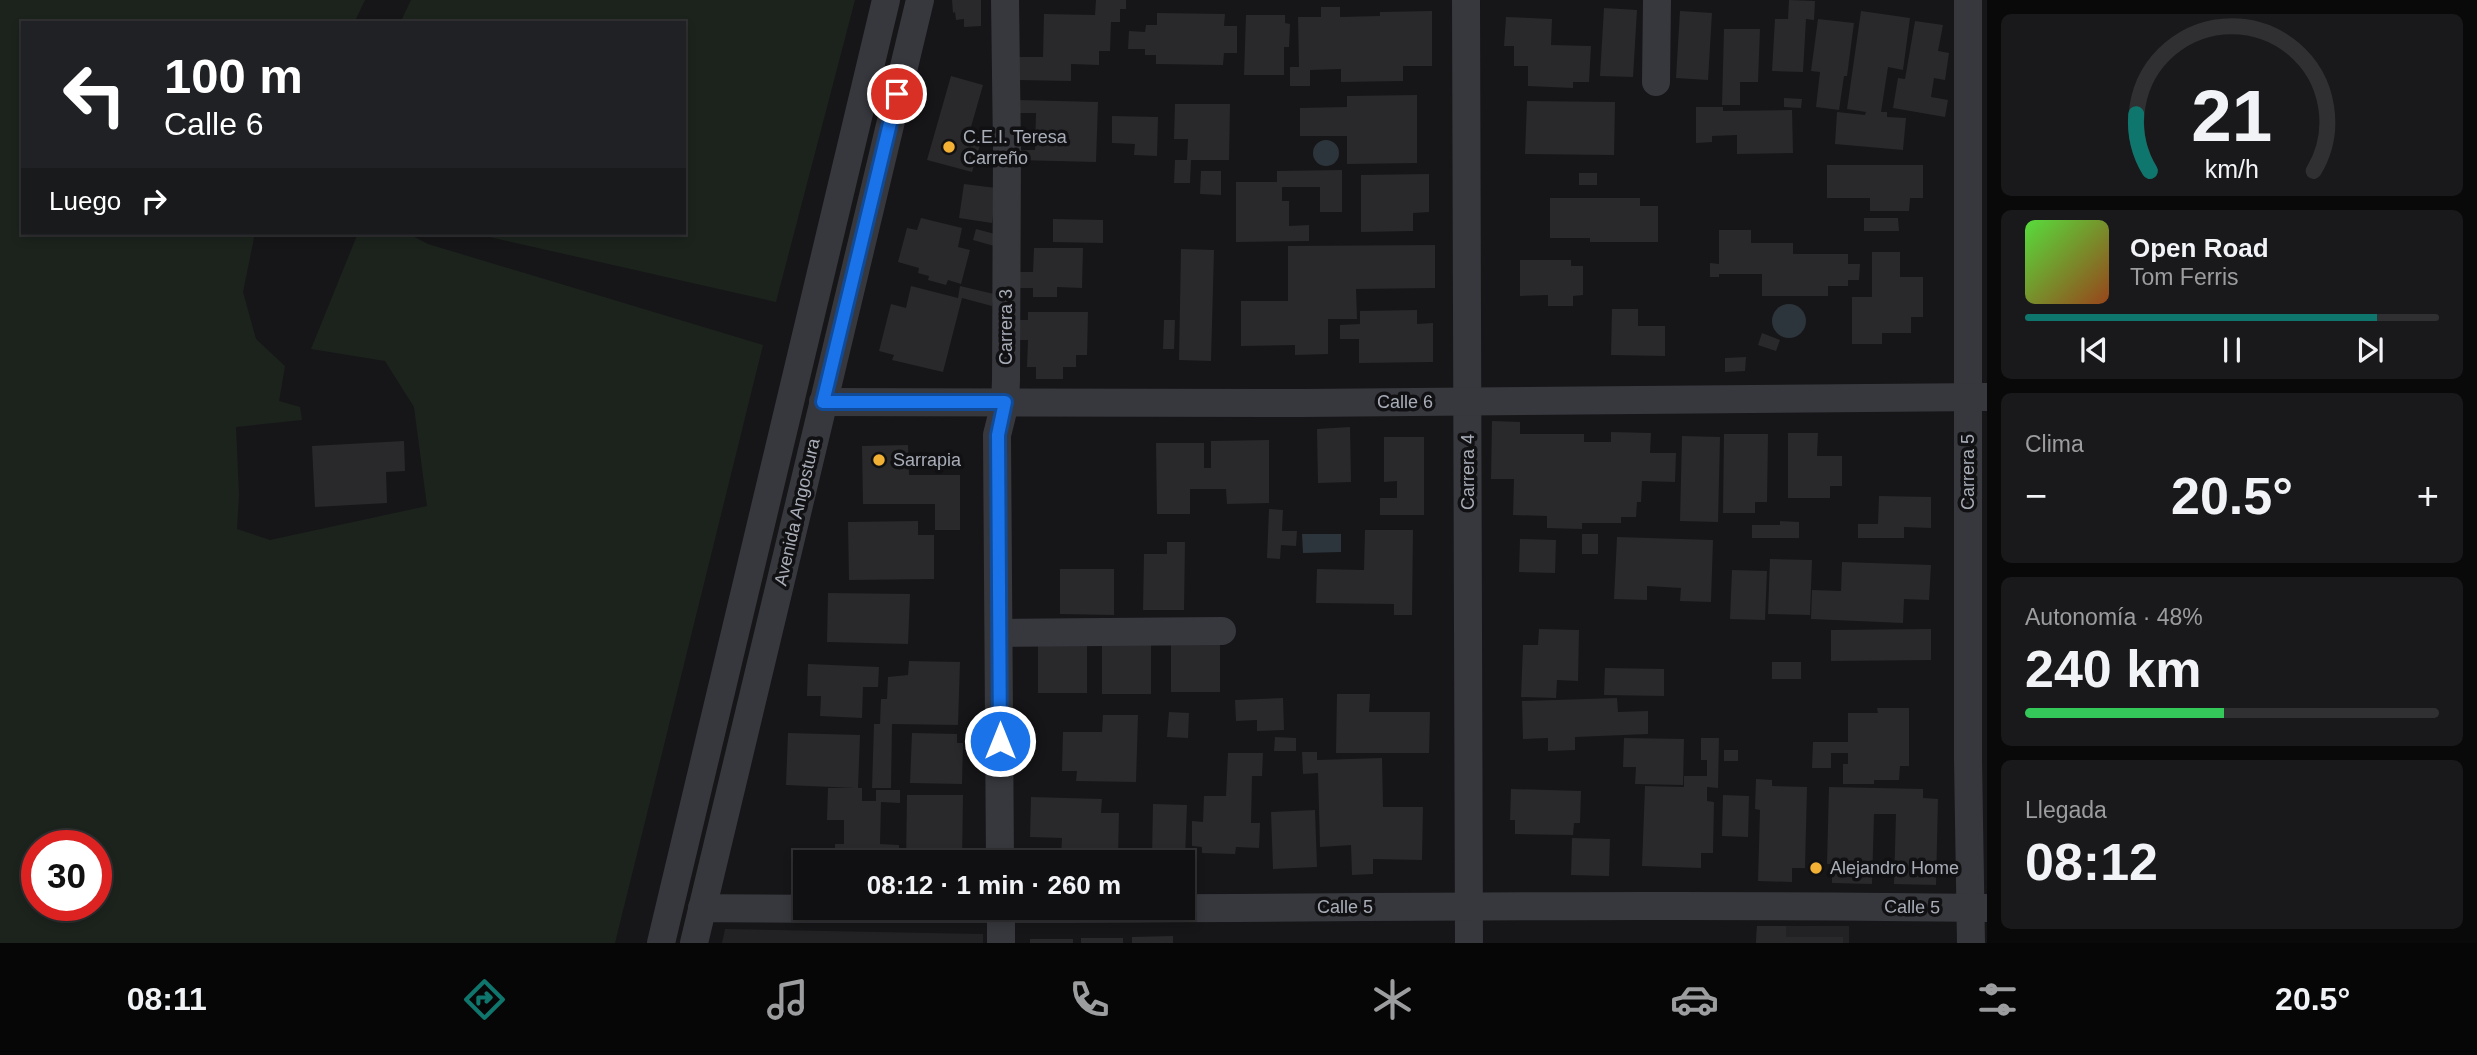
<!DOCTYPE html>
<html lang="es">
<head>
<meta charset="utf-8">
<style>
  body { margin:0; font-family:Helvetica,sans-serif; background:#19191b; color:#f1f3f6; height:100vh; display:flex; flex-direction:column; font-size:26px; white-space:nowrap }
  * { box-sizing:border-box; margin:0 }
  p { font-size:23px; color:#9c9d9f }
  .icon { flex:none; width:38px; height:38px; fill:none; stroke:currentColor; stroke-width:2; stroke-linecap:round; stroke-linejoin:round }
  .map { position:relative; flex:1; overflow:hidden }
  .panel { display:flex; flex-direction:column; gap:14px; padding:14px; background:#09090a; width:490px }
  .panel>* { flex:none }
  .hud { position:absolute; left:21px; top:21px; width:665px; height:214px; border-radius:0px; box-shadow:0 4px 10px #0003,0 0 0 2px #303032; background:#202124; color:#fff; overflow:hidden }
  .speed { position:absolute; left:21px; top:830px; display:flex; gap:14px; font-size:35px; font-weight:700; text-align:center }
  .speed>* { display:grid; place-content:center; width:91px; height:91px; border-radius:50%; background:#101012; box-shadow:0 4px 10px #0003,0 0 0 2px #303032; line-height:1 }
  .speed .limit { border:10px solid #d22; background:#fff; color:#111 }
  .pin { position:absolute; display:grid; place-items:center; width:60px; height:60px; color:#fff; margin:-30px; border:4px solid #fff; border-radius:50%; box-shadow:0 2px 7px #0007 }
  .me { position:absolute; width:77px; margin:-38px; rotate:0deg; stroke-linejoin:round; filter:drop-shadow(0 0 5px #0008) }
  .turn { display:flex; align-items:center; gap:24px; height:147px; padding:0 28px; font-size:32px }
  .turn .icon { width:91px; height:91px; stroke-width:2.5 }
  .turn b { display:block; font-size:49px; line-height:60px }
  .then { display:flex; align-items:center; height:66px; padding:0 28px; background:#0003; gap:14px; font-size:26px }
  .big { font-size:52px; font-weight:700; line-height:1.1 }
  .panel .tile { flex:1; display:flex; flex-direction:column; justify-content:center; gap:10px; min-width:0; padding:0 24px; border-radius:10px; background:#19191b }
  .panel .dial { align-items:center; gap:0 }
  .dial svg { height:182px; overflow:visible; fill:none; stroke:#303032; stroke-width:7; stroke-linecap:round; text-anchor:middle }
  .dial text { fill:#f1f3f6; stroke:none }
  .song { display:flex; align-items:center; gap:21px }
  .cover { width:84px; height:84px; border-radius:10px; background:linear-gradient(135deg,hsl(110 70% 55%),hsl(20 70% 35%)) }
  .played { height:7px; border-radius:4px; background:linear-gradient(90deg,#0f766e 85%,#303032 85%) }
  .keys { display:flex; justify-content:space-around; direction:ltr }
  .heat { display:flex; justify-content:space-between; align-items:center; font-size:38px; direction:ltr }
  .charge { height:10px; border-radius:5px; background:linear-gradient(90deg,#34c759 48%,#303032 0) }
  .trip { position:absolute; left:793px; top:850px; width:402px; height:70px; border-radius:0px; background:#101012; box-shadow:0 4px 10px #0003,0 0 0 2px #303032; font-weight:700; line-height:70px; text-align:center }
  .tabs { display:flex; height:112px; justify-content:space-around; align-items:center; background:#060607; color:#9c9d9f }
  .tabs .icon { width:49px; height:49px }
  .tabs .selected { color:#0f766e }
  .tabs b { font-size:32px; color:#f1f3f6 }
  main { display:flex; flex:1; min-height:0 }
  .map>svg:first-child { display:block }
  .built { fill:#222225 }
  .green { fill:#1c231d; fill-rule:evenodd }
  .water { fill:#2c353c }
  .building { fill:#29292c }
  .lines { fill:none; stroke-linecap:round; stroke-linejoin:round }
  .minor { stroke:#37383d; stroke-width:28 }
  .route-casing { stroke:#114b97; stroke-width:18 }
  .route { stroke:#1a73e8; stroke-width:12 }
  .poi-dot { fill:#f2b134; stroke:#111113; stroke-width:2.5 }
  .labels { text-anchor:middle; stroke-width:7; stroke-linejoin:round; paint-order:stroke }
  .poi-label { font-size:18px; fill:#a8adb8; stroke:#111113; text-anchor:start }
  .street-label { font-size:18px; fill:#a8adb8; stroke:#111113 }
</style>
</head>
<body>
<main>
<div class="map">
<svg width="1987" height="943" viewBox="0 0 1987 943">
  <rect width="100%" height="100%" fill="#161618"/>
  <g class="built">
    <path d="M1757,926h92v17h-93z"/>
    <path d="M725,929l258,5v9h-261z"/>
  </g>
  <g class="green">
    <path d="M0,0h365l-11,23h-331v210h232l-12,59 13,47 29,27 -6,35 21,6 2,13 -66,7 3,68 -2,34 33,11 157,-34 -13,-99 -29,-46 -74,-12 47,-116h49l21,11 335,101 -148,598h-615zM37,845h59v60h-59z"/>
    <path d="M411,0h444l-79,302 -304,-69h212v-210h-284z"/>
  </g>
  <g class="water">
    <circle cx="1326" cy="153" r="13"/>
    <circle cx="1789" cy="321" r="17"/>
    <path d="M1302,534h39v18l-38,1z"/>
  </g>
  <g class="building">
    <path d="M952,0h29v26l-17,1v-8l-8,1 -1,-8 -2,1z"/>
    <path d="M1096,0h30v9h-6v13h-9l-1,29h-11v14l-28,-1v17l-54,-1 1,-23h25l1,-43 51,1z"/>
    <path d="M1789,0l26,1 -1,19 -8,-1 -3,53 -31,-1 3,-52h13z"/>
    <path d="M1321,7h19v10l40,-1v-4l52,-1v55h-29v15l-62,1v-13l-31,1v16h-20v-19h9l-1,-50h23z"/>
    <path d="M1604,8l33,2 -4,67 -33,-1z"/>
    <path d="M1680,11l32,2 -4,67 -32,-2z"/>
    <path d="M1861,11l49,7 -7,52 -15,-3 -7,45h6v5l19,1 -3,32 -68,-6 2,-32 28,3 1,-3 -19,-3z"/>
    <path d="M1157,13l68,1 -1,12h13v27h-13l-1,12 -67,-1v-9h-11v-6h-17l1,-18 16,1 1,-7h11z"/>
    <path d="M1246,15h39v8l5,1 -1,23h-5v28h-40z"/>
    <path d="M1506,17l46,2 -1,26 40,1 -2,36h-16v6l-45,-2v-20h-14v-20h-10z"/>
    <path d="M1818,19l36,4 -7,53h-3l-5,34 -23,-3 4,-35 -9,-1z"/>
    <path d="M1915,21l28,4 -5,26 11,2 -4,27 -11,-2 -3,19 17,3 -3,17 -52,-9 5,-30 7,1z"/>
    <path d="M1724,29h36l-2,53h-18v23h-18z"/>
    <path d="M951,76l32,9 -16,56 13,4 -8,27 -45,-12z"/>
    <path d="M1417,95v68l-70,1v-28h-47v-28l47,-1v-11z"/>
    <path d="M1784,98l18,1 -1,9 -17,-1z"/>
    <path d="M1018,100l80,2 -2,60 -80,-2 1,-10h18l1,-37h-18z"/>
    <path d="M1527,101l88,1 -1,53 -89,-1z"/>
    <path d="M1175,104h55l-1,56h-38l-1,23h-16l1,-23h12l1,-21h-14z"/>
    <path d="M1696,107h27v4l69,-1 1,43 -56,1v-19l-25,1v6l-16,1z"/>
    <path d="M1112,116l46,1 -1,39 -23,-1 1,-11 -23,-1z"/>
    <path d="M1827,165h96v33h-13l-1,13h-39v-13h-43z"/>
    <path d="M1342,170v42h-22v-25h-38v14h7v25l20,-1v16l-73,1v-60h41v-11z"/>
    <path d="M1201,171h20v24l-21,-1z"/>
    <rect x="1579" y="173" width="18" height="12"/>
    <path d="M1429,174v38l-16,1v18l-52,1v-57z"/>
    <path d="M964,184l32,4 -4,35 -33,-5z"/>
    <path d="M1550,198h90v8h18v36h-68v-4h-40z"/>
    <path d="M921,218l41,10 -4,19 12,3 -9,34 -13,-4 -2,5 -18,-5 1,-4 -11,-3 1,-5 -21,-6 9,-34 10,2z"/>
    <path d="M1864,218h34l1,13h-35z"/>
    <path d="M1053,219l50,1v23l-50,-1z"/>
    <path d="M976,229l19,5 -1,12 -21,-6z"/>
    <path d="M1719,230h32v13h42v11h55v10h12l-1,16h-11v6h-20v10h-66v-22h-43v3h-9v-14l9,1z"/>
    <path d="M1435,245v43l-79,1 1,30h-29v35l-33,1v-10l-54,1v-45h47v-55z"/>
    <path d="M1034,248h49l-1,40 -25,-1v10h-24v-9h-15v-16h15z"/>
    <path d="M1181,249l33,1 -3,111 -32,-1z"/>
    <path d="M1872,252h28v25h23v40h-12v16h-29v11h-30v-47h20z"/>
    <path d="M1520,260h51v6h12v29l-10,1v10h-25v-11l-28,1z"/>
    <path d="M911,286l47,12 2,-12 34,8 -2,12 -30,-8 -19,74 -51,-12 2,-5 -15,-4 12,-47 15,4z"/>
    <path d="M1612,309h26v17h27v30l-54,-1z"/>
    <path d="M1417,310v14l16,-1v39l-74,1v-24h-19v-14l20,-1v-13z"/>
    <path d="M1028,312h60l-1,43h-11v12h-13v12h-27v-12h-9l1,-27h-8v-20h8z"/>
    <path d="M1164,320h11l-1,29h-11z"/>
    <path d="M1762,333l18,7 -4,11 -18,-6z"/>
    <path d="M1746,357l-1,14 -20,1v-14z"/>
    <path d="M1492,421l28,1v12h64v8h27v-10l40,1 -1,20h26l-1,29 -33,-1 -1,21h-4l-1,15h-15v6h-39v6l-35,-1v-12l-34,-1 1,-36h-23z"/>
    <path d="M1350,427l1,55 -33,1 -1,-54z"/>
    <path d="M1788,433h30l-1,23h25v30h-12v12h-42z"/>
    <path d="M1724,434h44l-1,68h-12v11h-32z"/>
    <path d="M1682,436l38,1 -2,85 -38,-1z"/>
    <path d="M1384,437h40v78h-44v-17h17v-17l-13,1z"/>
    <path d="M1269,440v63l-42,1 -1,-15h-36v25h-33l-1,-71h48v25h7v-27z"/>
    <path d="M404,441l1,30 -19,1 1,31 -72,4 -3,-61z"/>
    <path d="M908,445l1,30h51v55h-25v-26h-72l-1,-58z"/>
    <path d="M1879,496l52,1v31l-27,-1v11h-46v-14h20z"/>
    <path d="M1269,509l14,1 -1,21h15l-1,15 -15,-1 -1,14 -13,-1z"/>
    <path d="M918,521v14h16v44l-85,1 -1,-58z"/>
    <path d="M1780,521l19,1v16h-47v-13h28z"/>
    <path d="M1365,530h48l-1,85h-18v-11l-78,-1 1,-34 47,1z"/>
    <rect x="1582" y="534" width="16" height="20"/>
    <path d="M1617,537l96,3 -2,62 -31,-1 1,-13 -34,-2v14l-33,-1z"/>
    <path d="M1520,539l36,1 -1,33 -36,-1z"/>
    <path d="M1167,542h18l-1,68h-41l1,-56h23z"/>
    <path d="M1770,559l42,1 -2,55 -42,-1z"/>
    <path d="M1842,562l89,3 -2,35 -25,-1 -1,24 -92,-4 1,-29 29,1z"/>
    <path d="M1060,569h54v46l-54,-1z"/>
    <path d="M1732,570l35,1 -2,49 -35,-1z"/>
    <path d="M828,593l82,1 -2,50 -81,-2z"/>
    <path d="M1539,629l40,1 -1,51 -21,-1 -1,18 -35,-1 2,-52h15z"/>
    <path d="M1931,629v31l-100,1v-31z"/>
    <path d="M1220,641v51h-49v-50z"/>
    <path d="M1087,642v51h-49v-50z"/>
    <rect x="1102" y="644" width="49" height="50"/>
    <path d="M909,661l51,1 -2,63 -66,-1 -1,64h-19l2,-64h6l1,-25h6l1,-22 20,-2z"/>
    <rect x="1772" y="662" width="29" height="17"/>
    <path d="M808,664l71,3 -1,20h-15l-1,31 -42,-2 1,-20h-14z"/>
    <path d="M1605,668l59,1v27l-60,-1z"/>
    <path d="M1337,694h33l-1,18h61l-1,41h-93z"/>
    <path d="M1283,698l1,32 -27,1v-11l-21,1 -1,-21z"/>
    <path d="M1617,698l1,14 30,-1v23l-73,3v13l-27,1v-13l-25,1 -1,-38z"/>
    <path d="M1877,708h32v58h-9l-1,14h-25v4h-31v-20h5v-11h-17v15h-19l1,-26h35v-29h30z"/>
    <path d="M1169,712l20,1 -1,25 -21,-1z"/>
    <path d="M1103,715h35l-2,67 -60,-1 1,-10h-15l1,-39h39z"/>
    <path d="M788,733l72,2 -2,53h4v13h14v-11h24v13l-19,-1 -1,42 19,1v18h-64v-19h9v-24h-17l1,-32h27l-69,-3z"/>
    <path d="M912,733l45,1v9h6l-1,41 -52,-1z"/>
    <path d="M1275,737l21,1v13h-22z"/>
    <path d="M1624,738l60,1 -1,46 -48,-1 1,-17h-13z"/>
    <path d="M1701,738h18l-1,50 -11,-1v14l7,1 -1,51h-12v15l-59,-2 3,-80 39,1v-11h23v-16h-6z"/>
    <rect x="1724" y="750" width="14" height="11"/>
    <path d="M1302,752h15v8l65,-2 1,49h40l-1,53 -49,-1v15l-21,1 -1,-30 -31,2 -2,-74 -15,1z"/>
    <path d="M1228,753h35l-1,23h-10l-1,47h9l-1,25 -23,-1 -1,7 -33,-1v-6l-10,-1v-25l11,1 1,-26h22z"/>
    <path d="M1756,779l16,1v6l35,1 -2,81h-13v14l-34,-1 2,-71 -5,-1z"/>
    <path d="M1829,787l94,2v9l15,1 -2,86 -42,-1 2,-70h-22l-2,70 -40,-1v-19h-5z"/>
    <path d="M1511,789l70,2 -1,32h-6l-1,12 -58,-1v-14h-5z"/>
    <path d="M907,795h56l-1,68h-56z"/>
    <path d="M1723,795l26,1 -1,41 -26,-1z"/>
    <path d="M1031,797l71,2 -1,14h18l-1,45 -57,-1 1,-19 -32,-1z"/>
    <path d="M1153,804l34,1 -2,53h-33z"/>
    <path d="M1315,810l2,57 -44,2 -2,-57z"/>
    <path d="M1572,838l38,1 -1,37 -38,-1z"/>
    <path d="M1757,926h29v11h57v6h-87z"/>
    <path d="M1173,936v7h-41v-6z"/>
    <rect x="1081" y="938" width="42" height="5"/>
    <rect x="1030" y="939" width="43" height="4"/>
  </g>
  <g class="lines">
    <g class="minor">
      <path d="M1466,0l3,943"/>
      <path d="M1968,0v760l3,183"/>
      <path d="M1656,82l1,-82"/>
      <path d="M823,402l479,1 685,-6"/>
      <path d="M999,633l223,-2"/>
      <path d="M1000,863l-3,-428 8,-32 1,-23 1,-230 -2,-150"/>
      <path d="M702,908c429,4 857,-6 1285,0"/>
      <path d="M1001,908v35"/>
      <path d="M661,943l225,-943"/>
      <path d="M694,943l226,-943"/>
    </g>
  </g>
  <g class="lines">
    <g class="route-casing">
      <path id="route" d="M897,94l-74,308h182l-7,33 2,306"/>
    </g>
    <use href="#route" class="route"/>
  </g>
  <g class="poi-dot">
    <circle cx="949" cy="147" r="7"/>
    <circle cx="879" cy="460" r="7"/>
    <circle cx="1816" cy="868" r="7"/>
  </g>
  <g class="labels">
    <g class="poi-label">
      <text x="963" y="143">C.E.I. Teresa<tspan x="963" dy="21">Carreño</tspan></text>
      <text x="893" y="466">Sarrapia</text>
      <text x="1830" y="874">Alejandro Home</text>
    </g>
    <g class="street-label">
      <text transform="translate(1006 327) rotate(-90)" y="6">Carrera 3</text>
      <text x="1405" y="408">Calle 6</text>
      <text transform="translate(1468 472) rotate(-90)" y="6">Carrera 4</text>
      <text transform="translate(1968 472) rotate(-90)" y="6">Carrera 5</text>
      <text transform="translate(797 512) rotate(-77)" y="6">Avenida Angostura</text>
      <text x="1345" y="913">Calle 5</text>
      <text transform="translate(1912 907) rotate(1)" y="6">Calle 5</text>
    </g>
  </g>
</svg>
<div class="speed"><div class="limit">30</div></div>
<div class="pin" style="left:897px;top:94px;background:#d93025"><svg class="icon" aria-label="arrive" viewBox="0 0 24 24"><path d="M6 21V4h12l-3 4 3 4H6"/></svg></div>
<svg class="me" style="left:1000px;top:741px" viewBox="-20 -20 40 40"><circle r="17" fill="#1a73e8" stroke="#fff" stroke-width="3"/><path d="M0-11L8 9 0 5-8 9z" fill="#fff"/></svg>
<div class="trip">08:12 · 1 min · 260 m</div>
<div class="hud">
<div class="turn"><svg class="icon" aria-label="left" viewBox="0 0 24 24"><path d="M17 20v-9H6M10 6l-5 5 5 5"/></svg><div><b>100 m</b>Calle 6</div></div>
<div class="then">Luego<svg class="icon" aria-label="right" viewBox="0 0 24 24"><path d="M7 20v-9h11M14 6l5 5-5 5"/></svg></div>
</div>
</div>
<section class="panel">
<div class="tile dial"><svg viewBox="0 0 100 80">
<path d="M14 69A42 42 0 1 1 86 69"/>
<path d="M14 69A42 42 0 0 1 8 44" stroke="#0f766e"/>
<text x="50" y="56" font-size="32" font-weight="700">21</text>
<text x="50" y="72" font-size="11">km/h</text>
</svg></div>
<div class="tile">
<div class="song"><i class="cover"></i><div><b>Open Road</b><p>Tom Ferris</p></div></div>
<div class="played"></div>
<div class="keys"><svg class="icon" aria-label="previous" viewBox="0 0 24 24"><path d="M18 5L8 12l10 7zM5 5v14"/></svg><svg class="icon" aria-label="pause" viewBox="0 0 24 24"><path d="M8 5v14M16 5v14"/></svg><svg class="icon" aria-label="next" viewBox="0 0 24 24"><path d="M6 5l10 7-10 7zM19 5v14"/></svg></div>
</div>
<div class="tile"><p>Clima</p>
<div class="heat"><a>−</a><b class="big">20.5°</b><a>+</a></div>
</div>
<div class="tile"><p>Autonomía · 48%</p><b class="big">240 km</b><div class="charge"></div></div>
<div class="tile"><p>Llegada</p><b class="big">08:12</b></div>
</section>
</main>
<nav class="tabs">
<b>08:11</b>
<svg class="icon selected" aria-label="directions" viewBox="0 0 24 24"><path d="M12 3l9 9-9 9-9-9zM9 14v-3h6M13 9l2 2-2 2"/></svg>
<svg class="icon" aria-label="music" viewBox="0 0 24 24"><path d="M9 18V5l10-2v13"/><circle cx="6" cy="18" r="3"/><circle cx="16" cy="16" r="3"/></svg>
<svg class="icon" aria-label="phone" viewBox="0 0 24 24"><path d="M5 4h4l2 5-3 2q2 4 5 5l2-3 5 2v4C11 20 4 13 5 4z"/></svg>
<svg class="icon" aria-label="climate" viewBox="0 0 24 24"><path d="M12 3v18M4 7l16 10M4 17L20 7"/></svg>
<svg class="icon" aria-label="car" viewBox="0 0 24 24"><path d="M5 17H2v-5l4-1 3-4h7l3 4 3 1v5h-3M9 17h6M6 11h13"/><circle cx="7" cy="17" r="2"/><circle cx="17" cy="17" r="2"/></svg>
<svg class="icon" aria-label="filters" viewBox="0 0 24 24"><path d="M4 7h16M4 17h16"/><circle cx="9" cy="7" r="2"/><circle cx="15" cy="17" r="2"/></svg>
<b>20.5°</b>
</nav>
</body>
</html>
